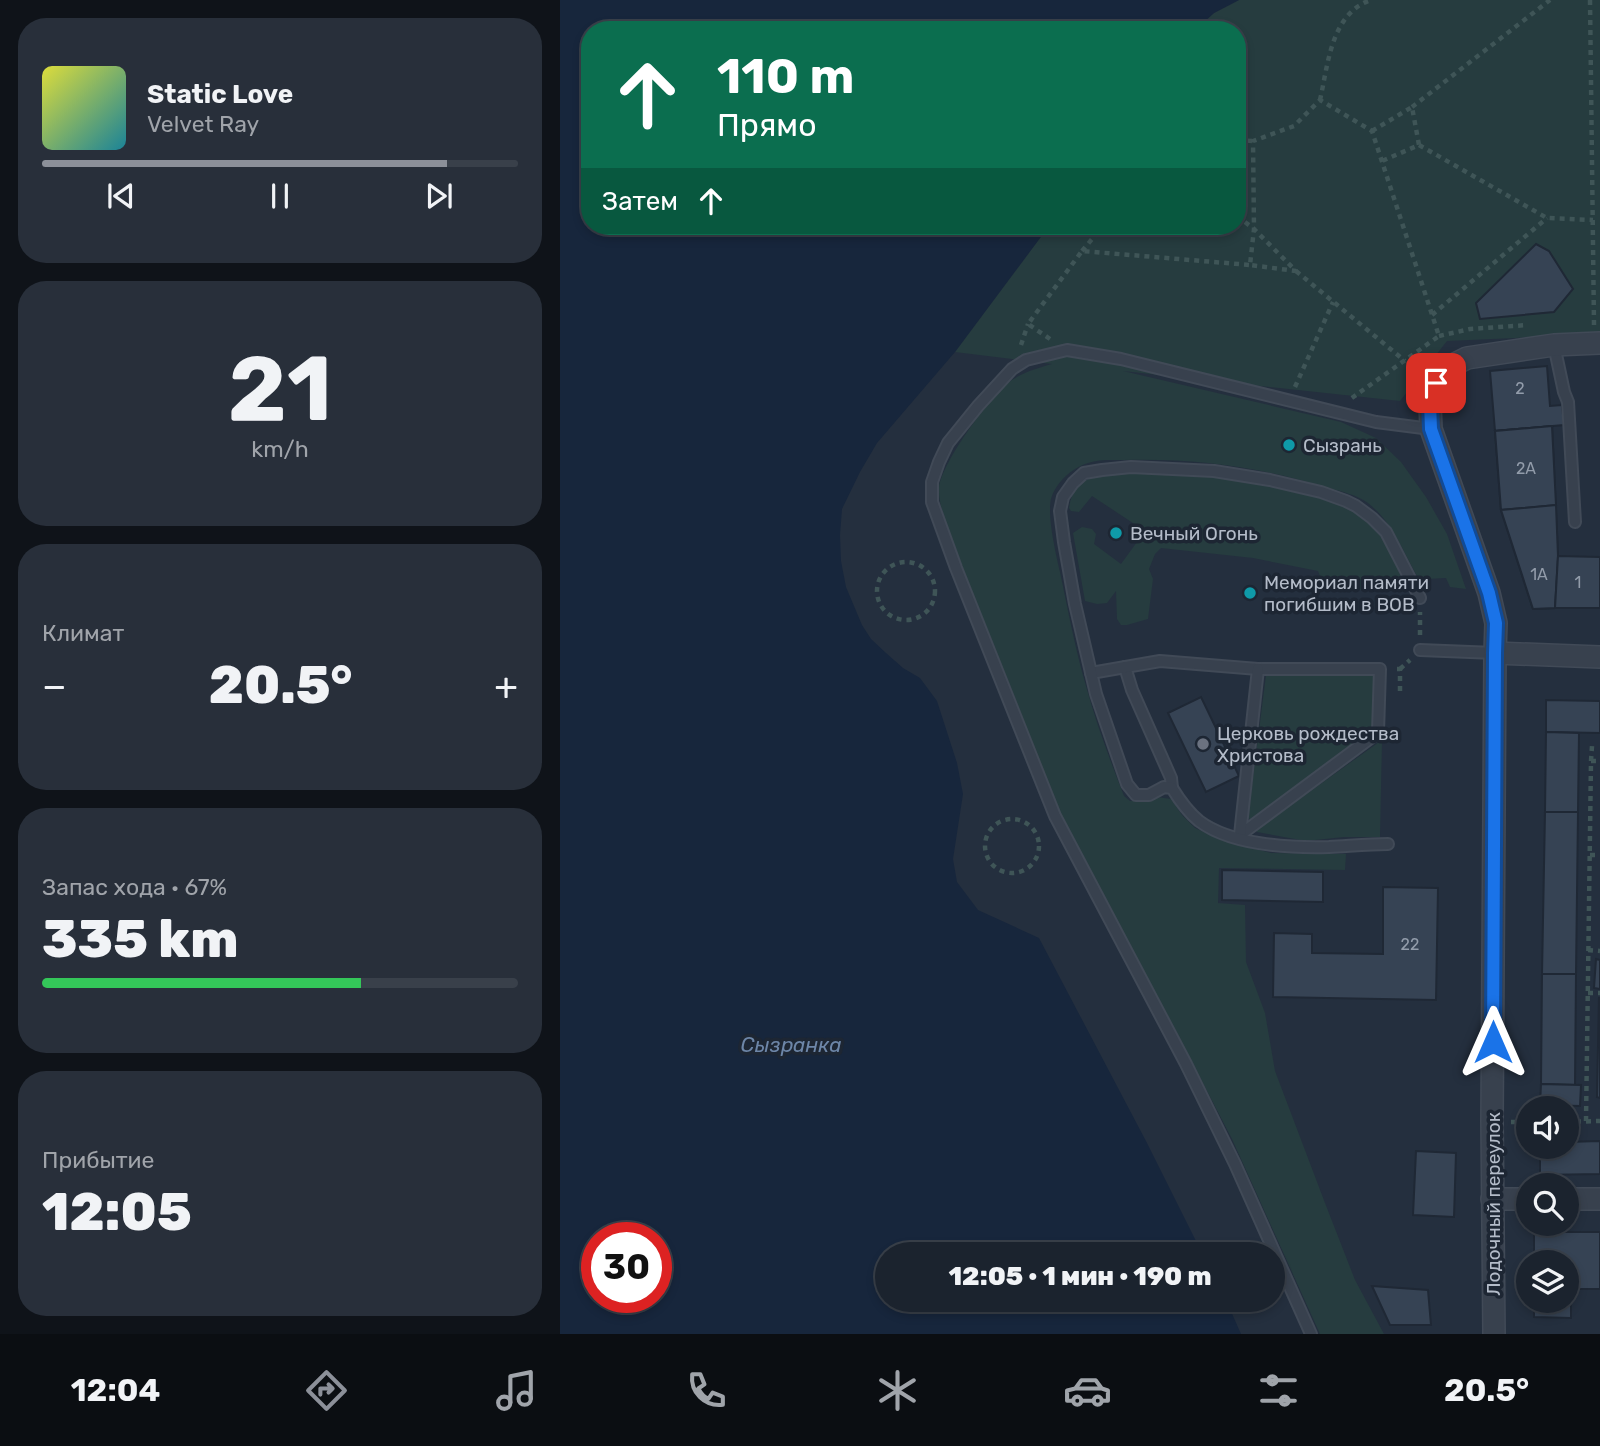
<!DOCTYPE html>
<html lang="ru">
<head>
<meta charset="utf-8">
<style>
  body { margin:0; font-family:Rubik,sans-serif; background:#282f3a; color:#f1f3f6; height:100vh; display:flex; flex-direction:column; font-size:26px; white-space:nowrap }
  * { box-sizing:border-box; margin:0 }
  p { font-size:23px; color:#a0a4aa }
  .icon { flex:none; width:38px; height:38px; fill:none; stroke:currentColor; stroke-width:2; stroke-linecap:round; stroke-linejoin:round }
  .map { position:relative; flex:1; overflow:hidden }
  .side { display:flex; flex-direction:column; gap:18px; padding:18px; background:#0f1319; width:560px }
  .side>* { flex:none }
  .banner { position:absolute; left:21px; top:21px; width:665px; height:214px; border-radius:28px; box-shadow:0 4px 10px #0003,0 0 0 2px #39404a; background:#0b6e4f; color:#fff; overflow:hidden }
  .buttons { position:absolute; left:956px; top:1096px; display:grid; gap:14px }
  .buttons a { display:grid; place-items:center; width:63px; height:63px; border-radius:50%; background:#1b232e; box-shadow:0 4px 10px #0003,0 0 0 2px #39404a; font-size:35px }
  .speed { position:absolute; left:21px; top:1222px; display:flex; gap:14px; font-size:35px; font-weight:700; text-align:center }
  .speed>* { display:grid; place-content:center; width:91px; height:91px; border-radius:50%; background:#1b232e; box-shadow:0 4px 10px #0003,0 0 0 2px #39404a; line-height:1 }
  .speed .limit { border:10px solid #d22; background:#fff; color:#111 }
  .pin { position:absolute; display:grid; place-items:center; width:60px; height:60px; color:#fff; margin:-30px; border-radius:14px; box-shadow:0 4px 10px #0006 }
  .me { position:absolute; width:77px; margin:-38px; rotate:0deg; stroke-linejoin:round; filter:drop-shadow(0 0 5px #0008) }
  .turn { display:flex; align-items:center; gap:24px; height:147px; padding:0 21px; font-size:32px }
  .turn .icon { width:91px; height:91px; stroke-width:2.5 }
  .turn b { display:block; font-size:49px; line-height:60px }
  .then { display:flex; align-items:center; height:66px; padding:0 21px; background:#0003; gap:14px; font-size:26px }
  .big { font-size:52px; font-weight:800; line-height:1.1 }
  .side .tile { flex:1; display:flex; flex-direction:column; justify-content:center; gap:10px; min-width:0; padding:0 24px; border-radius:28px; background:#282f3a }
  .side .dial { align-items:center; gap:0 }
  .dial b { font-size:91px; line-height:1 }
  .song { display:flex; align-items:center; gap:21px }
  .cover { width:84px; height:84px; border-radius:10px; background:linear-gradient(135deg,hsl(60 70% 55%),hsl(190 70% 35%)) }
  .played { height:7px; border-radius:4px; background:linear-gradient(90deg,#8c9099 85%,#39404a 85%) }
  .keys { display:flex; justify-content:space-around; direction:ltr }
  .heat { display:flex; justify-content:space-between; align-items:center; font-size:38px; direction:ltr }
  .charge { height:10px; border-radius:5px; background:linear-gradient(90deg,#34c759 67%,#39404a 0) }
  .trip { position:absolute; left:315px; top:1242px; width:410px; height:70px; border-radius:35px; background:#1b232e; box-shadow:0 4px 10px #0003,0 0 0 2px #39404a; font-weight:800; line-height:70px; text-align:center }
  .tab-bar { display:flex; height:112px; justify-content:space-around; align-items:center; background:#0b0e12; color:#a0a4aa }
  .tab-bar .icon { width:49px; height:49px }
  .tab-bar .on { color:#8c9099 }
  .tab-bar b { font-size:32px; color:#f1f3f6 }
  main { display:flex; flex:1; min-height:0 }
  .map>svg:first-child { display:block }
  .green { fill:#263c3f }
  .water { fill:#17263c; fill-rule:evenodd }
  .building { fill:#364354; stroke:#1f2835; stroke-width:2 }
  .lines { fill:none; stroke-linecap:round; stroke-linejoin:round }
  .service-casing { stroke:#414a57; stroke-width:14 }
  .minor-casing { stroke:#414a57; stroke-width:24 }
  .path { stroke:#3f5557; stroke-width:4.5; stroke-dasharray:5 5; stroke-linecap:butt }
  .service { stroke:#38414e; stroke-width:10 }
  .minor { stroke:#38414e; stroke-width:21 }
  .route-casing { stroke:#114b97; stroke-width:18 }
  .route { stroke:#1a73e8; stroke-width:12 }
  .culture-dot { fill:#0f9aa8; stroke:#1d2633; stroke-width:2.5 }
  .worship-dot { fill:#6b7280; stroke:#1d2633; stroke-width:2.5 }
  .labels { text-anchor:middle; stroke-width:7; stroke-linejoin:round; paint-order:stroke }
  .number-label { font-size:16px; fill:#929caa }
  .poi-label { font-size:19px; fill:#b4bcc9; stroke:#1d2633; text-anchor:start }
  .street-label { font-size:19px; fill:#b4bcc9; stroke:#1d2633 }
  .water-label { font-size:21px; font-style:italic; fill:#6d86a8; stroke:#1d2633 }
</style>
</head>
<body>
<main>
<section class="side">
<div class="tile">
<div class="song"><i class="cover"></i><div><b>Static Love</b><p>Velvet Ray</p></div></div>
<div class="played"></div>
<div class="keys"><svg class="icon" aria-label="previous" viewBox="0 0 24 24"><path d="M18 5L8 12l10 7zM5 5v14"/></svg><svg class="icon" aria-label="pause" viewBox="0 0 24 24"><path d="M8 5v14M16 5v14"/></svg><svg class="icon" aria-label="next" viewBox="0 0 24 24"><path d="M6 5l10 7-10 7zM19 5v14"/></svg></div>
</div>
<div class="tile dial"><b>21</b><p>km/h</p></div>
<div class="tile"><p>Климат</p>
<div class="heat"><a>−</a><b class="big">20.5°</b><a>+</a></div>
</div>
<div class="tile"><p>Запас хода · 67%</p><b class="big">335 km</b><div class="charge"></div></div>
<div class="tile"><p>Прибытие</p><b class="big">12:05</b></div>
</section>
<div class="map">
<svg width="1040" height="1334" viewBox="0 0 1040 1334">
  <rect width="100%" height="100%" fill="#242f3e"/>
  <g class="green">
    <path d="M679,0h361v334l-153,7 -47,60 -277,-30 218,51 35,16 25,24 25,35 21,37 19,55 -16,-2 -4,-9 -20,1 -3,7c-18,-28 -28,-62 -55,-83 -11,-8 -27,-12 -40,-15 -66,-21 -134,-30 -204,-28 -11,0 -25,-1 -36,3 -16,5 -32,19 -37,36 -4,17 5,55 9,73 8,38 15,76 26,114 10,37 24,74 38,110l6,5 27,-4 14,2 11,16 13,13 26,12 50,13 75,1 -1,16 -126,-2 -1,35 27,2 1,57 19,51 10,58 50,132 30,77 29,54h-64l-88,-195 -64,-123 -108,-197 -114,-295c-3,-12 -8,-24 -7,-37 3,-24 52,-93 73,-107 12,-8 26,-12 40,-16l-97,-12 94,-126h188v-196h-42l19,-17z"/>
    <path d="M567,473c66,0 205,4 250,56 12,14 18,32 24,48l-36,4 -4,9 -38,-6 -5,-13 -65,-13 -92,-10 -6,6 -6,15 4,10 -5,40 -21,6h-6l-4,-6 -1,-28 -9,12 -10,1 -12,-3 -12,-68 9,-6 10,2 4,5 -2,10 27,20 24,-33 -53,-35 -13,16 -8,-1 -2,-3c5,-34 31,-33 58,-35z"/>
    <path d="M815,674l-1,57 -123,90 -3,-4 18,-142z"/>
    <path d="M822,740l-2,97h-36l-38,4 -49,-9 -1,-2z"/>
  </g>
  <path class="water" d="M0,0h679l-25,13 -19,17h-605v196h459l-94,126 -78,91 -17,29 -18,37 -2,26 1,26 5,26 16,38 9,14 15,14 17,15 17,10 17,23 20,62 6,31 -10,65 4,23 21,28 61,28 108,205 56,112h-316v45h339l15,34h-681zM37,1237h59v60h-59z"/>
  <g class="building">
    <path d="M976,244l13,7 24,38 -19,23 -74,7 -4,-16z"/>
    <path d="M987,366l3,40 12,-1 2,20 -69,6 -5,-60z"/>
    <path d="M992,426l6,130 -3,52 -22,1 -32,-99 -6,-79z"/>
    <path d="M992,426l4,79 -55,5 -6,-79z"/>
    <path d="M996,505l2,51 -3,52 -22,1 -32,-99z"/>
    <path d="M998,556l42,1v51h-45z"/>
    <path d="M641,697l38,79 -33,16 -38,-79z"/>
    <path d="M986,700l54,1v32l-54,-1z"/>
    <path d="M986,732l33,1 -1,79h-33z"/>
    <path d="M985,812h33l-2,162h-34z"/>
    <path d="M662,870l101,2v30l-101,-2z"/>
    <path d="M823,887l55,1 -2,112 -163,-3 1,-64 38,1v19l71,1z"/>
    <path d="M1036,959l4,1v29l-6,-1z"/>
    <path d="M982,974h34l-1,111 -34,-1z"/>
    <path d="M1039,998h1v100l-3,-1z"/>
    <path d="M981,1084l40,1 -1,21 -40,-1z"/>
    <path d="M1040,1141v33l-60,1v-29h26v-4z"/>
    <path d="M856,1151l40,2 -2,64 -41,-2z"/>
    <path d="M974,1232h66v57h-29v29l-37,-1v-17h32v-38h-32z"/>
    <path d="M812,1286l56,4 3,35h-41z"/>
  </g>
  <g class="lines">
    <g class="service-casing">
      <g id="service">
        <path d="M994,345l10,47 4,10 7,120"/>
        <path d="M860,650l75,3"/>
        <path d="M565,667l7,23 39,88 1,10"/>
        <path d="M531,673l69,-12 98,8h122l-2,63 -2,2 -136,101 -1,3"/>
        <path d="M680,835l18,-166"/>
        <path d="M828,844c-19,0 -39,2 -59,3 -39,1 -98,-2 -130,-26 -11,-9 -19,-20 -27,-33l-8,-1 -15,8h-13l-9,-11 -31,-90 -21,-90 -11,-62 -4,-31 3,-14 10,-14 11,-10 18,-3 29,-3 83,4 56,9 51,12 25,9 10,5 16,12 14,14 34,66"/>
        <path d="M751,1334l-76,-170 -49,-100 -131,-248 -99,-248 -24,-66v-20l7,-20 9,-19 30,-37 34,-37 14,-9 41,-10 54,9 255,63 55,7"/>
      </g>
    </g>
    <g class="minor-casing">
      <g id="minor">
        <path d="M935,653l105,4"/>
        <path d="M932,1199h36"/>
        <path d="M1006,1199h34"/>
        <path d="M934,1334l-2,-212 3,-469 1,-30 -7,-30 -58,-164 -1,-26 6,-20 13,-16 18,-9 87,-13 46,-2"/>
      </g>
    </g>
    <g class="path">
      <path d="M1030,0l4,325"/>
      <path d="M760,100c8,-35 11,-87 51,-100"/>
      <path d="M852,107l138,-107"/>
      <path d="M812,131l40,-24 7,38 -37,16"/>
      <path d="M677,140l16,1"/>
      <path d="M859,145l128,73 46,2"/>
      <path d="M677,216l17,13 42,42 -46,-6 4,-36 -1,-88 41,-15 26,-26 52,31 67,205 -90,64"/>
      <path d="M522,251l21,-25"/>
      <path d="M736,271l109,90"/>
      <path d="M872,315l115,-97"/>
      <path d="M879,336l31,-7 58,-4"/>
      <path d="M490,339l-22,-15 54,-73 168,14"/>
      <path d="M461,345l7,-21"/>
      <path d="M735,387l38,-85"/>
      <circle cx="346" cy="591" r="29"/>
      <path d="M860,635v-23"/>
      <path d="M837,669h3v27"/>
      <path d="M840,669l10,-9"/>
      <path d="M1031,761l1,-15"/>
      <circle cx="452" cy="846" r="27"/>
      <path d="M1030,855h10"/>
      <path d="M1028,950l12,1"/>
      <path d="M1028,993h12"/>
      <path d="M1026,1121l5,-360h9"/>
      <path d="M951,1122h17"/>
      <path d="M1006,1122l34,-1"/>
    </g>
    <use href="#service" class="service"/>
    <use href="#minor" class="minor"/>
  </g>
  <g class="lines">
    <g class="route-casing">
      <path id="route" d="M876,383l-6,20 1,26 58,164 7,30 -1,30 -2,389"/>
    </g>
    <use href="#route" class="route"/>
  </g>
  <g class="culture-dot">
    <circle cx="729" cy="445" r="7"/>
    <circle cx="556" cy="533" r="7"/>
    <circle cx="690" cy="593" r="7"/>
  </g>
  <circle class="worship-dot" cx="643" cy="744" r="7"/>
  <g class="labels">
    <g class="number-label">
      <text x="960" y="394">2</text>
      <text x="966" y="474">2А</text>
      <text x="979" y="580">1А</text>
      <text x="1018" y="588">1</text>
      <text x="850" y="950">22</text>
    </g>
    <g class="poi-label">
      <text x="743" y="452">Сызрань</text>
      <text x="570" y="540">Вечный Огонь</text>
      <text x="704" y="589">Мемориал памяти<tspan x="704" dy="22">погибшим в ВОВ</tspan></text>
      <text x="657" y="740">Церковь рождества<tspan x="657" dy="22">Христова</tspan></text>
    </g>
    <g class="street-label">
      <text transform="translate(933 1204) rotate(-90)" y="7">Лодочный переулок</text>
    </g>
    <g class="water-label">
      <text x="231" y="1052">Сызранка</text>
    </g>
  </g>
</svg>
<div class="buttons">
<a><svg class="icon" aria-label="sound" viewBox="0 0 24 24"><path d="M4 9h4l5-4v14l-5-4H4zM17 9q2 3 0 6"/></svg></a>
<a><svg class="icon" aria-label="search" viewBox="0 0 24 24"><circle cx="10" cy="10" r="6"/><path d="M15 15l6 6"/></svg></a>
<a><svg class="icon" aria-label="layers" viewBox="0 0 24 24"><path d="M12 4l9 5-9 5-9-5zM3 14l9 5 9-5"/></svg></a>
</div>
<div class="speed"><div class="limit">30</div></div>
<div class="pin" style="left:876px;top:383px;background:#d93025"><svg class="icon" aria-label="arrive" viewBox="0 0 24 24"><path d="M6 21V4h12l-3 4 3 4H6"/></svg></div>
<svg class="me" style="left:933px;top:1042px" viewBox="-20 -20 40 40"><path d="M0-17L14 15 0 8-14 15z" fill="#1a73e8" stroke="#fff" stroke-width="4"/></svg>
<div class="trip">12:05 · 1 мин · 190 m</div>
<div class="banner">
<div class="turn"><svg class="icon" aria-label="ahead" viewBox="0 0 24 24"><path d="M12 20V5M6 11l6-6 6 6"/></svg><div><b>110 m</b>Прямо</div></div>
<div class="then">Затем<svg class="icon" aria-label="ahead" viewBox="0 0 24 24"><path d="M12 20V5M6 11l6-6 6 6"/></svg></div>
</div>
</div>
</main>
<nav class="tab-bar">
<b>12:04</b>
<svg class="icon on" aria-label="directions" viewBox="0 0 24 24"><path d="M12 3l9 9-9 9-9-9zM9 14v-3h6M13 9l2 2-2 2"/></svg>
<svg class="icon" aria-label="music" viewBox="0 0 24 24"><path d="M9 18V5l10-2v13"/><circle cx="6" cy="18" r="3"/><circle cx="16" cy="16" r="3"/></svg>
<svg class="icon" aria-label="phone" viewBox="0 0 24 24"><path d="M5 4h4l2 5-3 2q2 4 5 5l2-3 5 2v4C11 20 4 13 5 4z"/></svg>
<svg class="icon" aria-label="climate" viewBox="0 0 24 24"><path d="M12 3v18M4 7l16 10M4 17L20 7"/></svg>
<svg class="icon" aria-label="car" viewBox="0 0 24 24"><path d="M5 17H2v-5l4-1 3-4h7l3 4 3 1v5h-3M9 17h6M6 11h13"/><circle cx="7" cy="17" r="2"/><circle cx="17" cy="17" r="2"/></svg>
<svg class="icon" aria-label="filters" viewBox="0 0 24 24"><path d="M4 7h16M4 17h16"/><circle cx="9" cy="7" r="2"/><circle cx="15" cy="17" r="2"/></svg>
<b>20.5°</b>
</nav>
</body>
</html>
